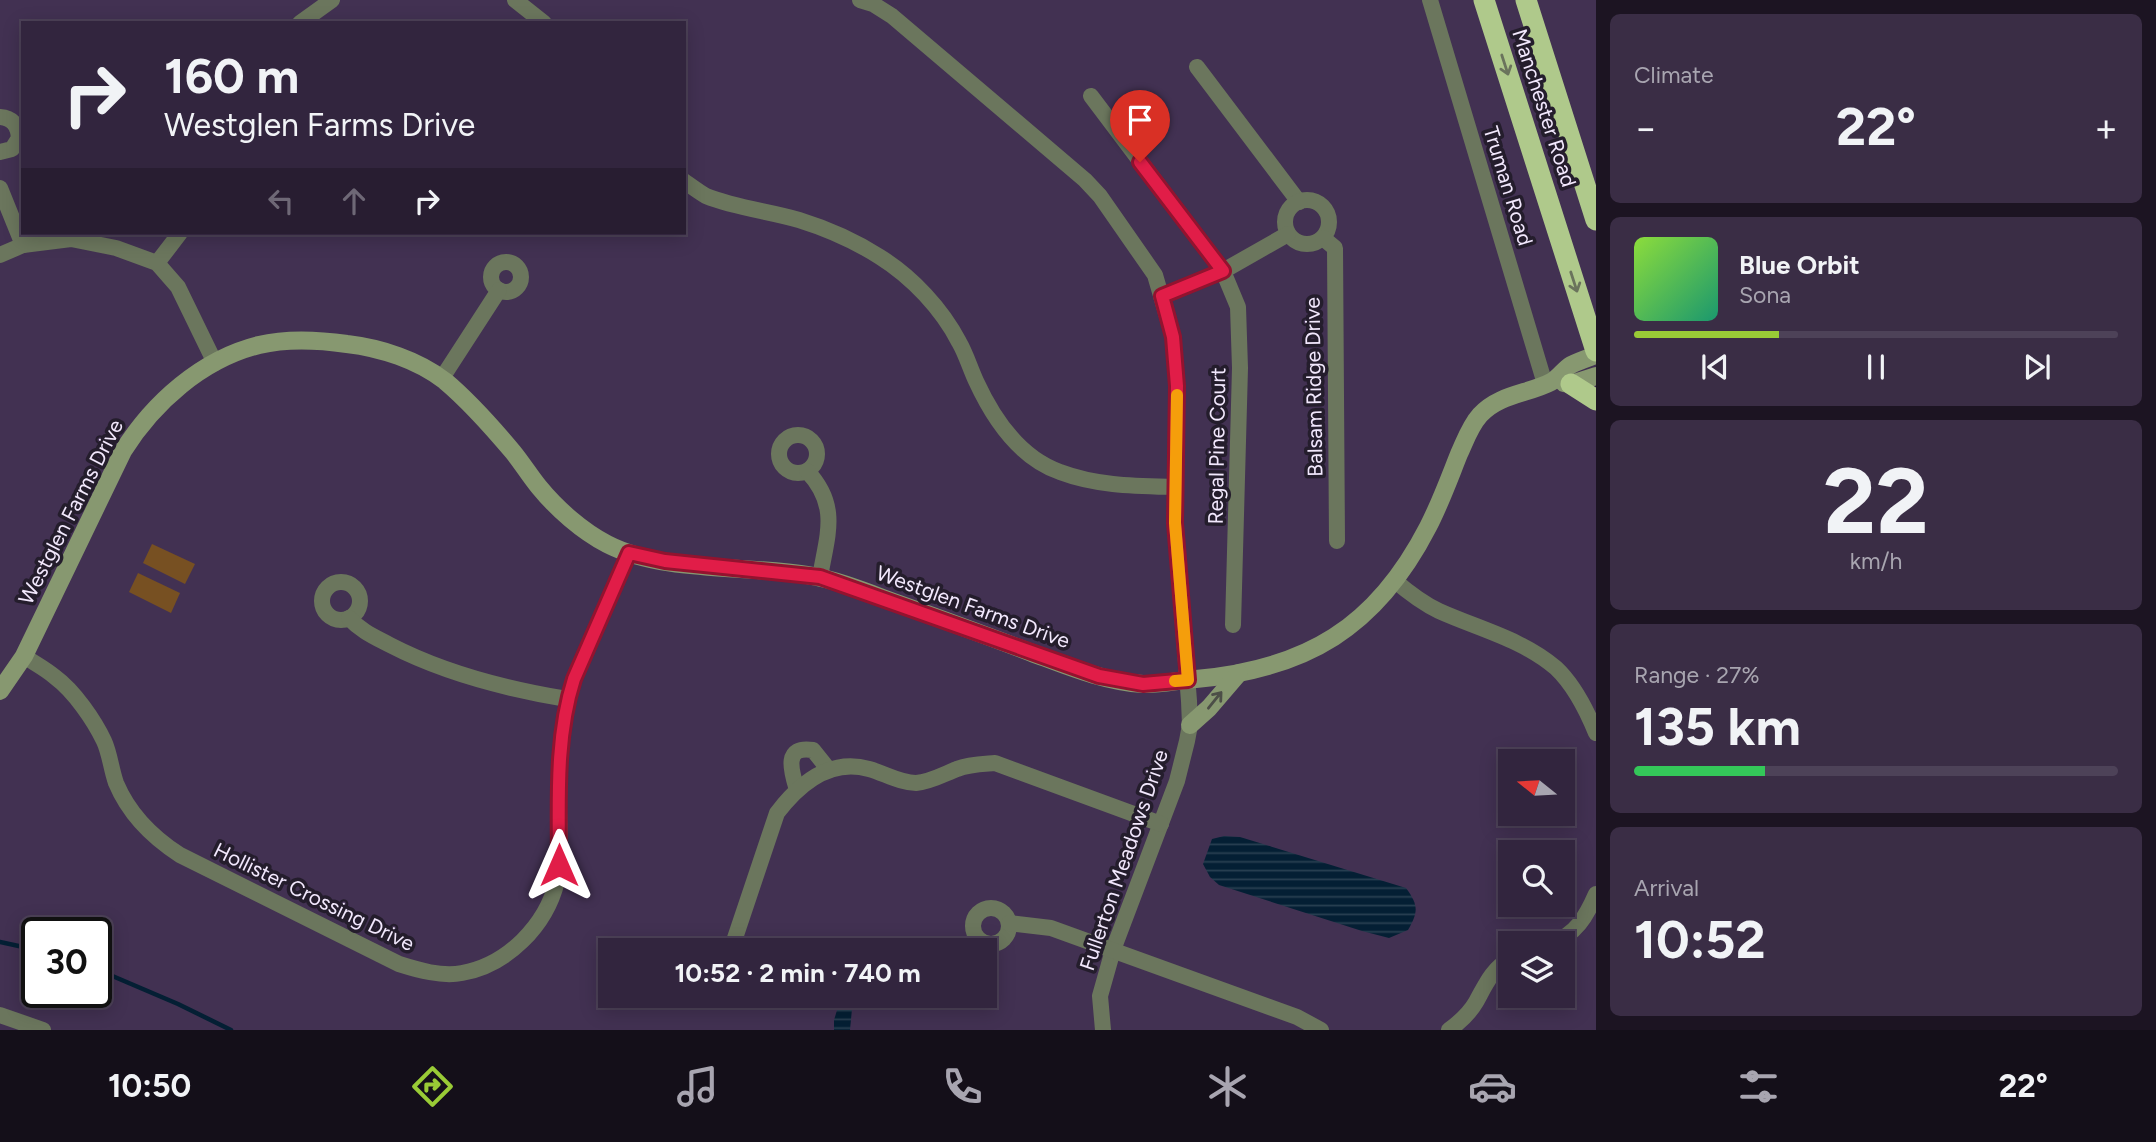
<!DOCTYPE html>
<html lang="en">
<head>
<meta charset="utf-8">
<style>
  body { margin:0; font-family:Figtree,sans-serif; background:#3a2d45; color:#f1f3f6; height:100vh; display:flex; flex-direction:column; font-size:26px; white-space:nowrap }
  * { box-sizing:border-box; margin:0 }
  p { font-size:23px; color:#a8a5b0 }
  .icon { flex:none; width:38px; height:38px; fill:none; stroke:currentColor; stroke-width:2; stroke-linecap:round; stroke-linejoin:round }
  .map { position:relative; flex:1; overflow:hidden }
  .side { display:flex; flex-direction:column; gap:14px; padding:14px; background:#1c1422; width:560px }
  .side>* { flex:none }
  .banner { position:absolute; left:21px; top:21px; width:665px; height:214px; border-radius:0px; box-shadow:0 4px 18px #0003,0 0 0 2px #4d4258; background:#32253e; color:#f1f3f6; overflow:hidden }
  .needle { width:46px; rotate:288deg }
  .controls { position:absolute; left:1498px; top:749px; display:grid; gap:14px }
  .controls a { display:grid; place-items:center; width:77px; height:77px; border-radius:0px; background:#32253e; box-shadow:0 4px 18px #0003,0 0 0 2px #4d4258; font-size:35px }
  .speed { position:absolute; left:21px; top:917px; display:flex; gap:14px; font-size:35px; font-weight:700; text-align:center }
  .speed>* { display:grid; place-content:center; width:91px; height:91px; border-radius:50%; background:#32253e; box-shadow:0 4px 18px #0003,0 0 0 2px #4d4258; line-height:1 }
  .speed .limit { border:4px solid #111; border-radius:10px; background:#fff; color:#111 }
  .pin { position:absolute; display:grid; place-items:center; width:60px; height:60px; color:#fff; margin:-72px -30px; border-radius:50% 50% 50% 0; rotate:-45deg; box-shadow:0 0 7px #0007 }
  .pin .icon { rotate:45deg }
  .me { position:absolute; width:77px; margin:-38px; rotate:0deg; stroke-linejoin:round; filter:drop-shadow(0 0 5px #0008) }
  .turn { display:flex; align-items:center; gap:24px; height:147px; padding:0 28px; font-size:32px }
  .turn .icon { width:91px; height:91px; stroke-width:2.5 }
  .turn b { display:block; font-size:49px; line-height:60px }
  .lanes { display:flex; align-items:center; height:66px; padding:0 28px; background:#0003; justify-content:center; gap:35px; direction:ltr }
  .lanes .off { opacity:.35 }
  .big { font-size:52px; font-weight:700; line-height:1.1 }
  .side .card { flex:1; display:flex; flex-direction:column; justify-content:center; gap:10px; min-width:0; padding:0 24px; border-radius:10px; background:#3a2d45 }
  .side .dial { align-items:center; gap:0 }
  .dial b { font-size:91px; line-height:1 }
  .song { display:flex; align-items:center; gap:21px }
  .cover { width:84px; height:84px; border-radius:10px; background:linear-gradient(135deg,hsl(90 70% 55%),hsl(160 70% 35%)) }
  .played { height:7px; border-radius:4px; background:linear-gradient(90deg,#99cb36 30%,#4d4258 30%) }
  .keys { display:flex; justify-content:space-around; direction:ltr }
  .heat { display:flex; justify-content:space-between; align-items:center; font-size:38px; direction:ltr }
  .charge { height:10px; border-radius:5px; background:linear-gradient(90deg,#34c759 27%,#4d4258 0) }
  .trip { position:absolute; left:598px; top:938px; width:399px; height:70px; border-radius:0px; background:#32253e; box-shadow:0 4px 18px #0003,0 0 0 2px #4d4258; font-weight:700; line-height:70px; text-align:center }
  .menu { display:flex; height:112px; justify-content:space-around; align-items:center; background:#140f19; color:#a8a5b0 }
  .menu .icon { width:49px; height:49px }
  .menu .current { color:#99cb36 }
  .menu b { font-size:32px; color:#f1f3f6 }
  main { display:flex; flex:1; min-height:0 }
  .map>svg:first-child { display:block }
  .park { fill:#775022 }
  .water { fill:url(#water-rules) }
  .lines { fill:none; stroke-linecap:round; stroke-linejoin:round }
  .stream { stroke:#041f34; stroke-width:4.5 }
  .street { stroke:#6b765d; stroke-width:16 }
  .secondary { stroke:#879870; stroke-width:18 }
  .highway { stroke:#afc98b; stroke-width:21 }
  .oneway { stroke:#6a735c }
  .oneway2 { stroke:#4c4e47 }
  .route-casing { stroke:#92132f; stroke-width:18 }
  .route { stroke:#e11d48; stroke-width:12 }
  .slow { stroke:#f59e0b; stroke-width:12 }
  .labels { text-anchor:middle; stroke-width:7; stroke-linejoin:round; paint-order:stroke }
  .street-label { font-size:21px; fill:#f2e8fd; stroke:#241d2c }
</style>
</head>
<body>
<main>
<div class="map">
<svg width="1596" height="1030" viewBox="0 0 1596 1030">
  <defs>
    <pattern id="water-rules" width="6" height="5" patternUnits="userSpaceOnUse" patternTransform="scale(1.75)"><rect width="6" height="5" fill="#041f34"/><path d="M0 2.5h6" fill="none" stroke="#294052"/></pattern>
  </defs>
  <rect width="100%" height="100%" fill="#423152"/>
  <g class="park">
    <path d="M152,544l43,20 -10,20 -42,-21z"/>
    <path d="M138,573l42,20 -9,20 -42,-21z"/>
  </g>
  <g class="water">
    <path d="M1224,836l16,1 166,51c13,18 12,24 2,42l-19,8 -27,-7 -143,-46 -9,-8 -7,-13 9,-25z"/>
    <path d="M838,1007l14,2 -2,21h-16v-10z"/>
  </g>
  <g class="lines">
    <g class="stream">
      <path d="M0,942l37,8"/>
      <path d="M96,969l82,35 53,26"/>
    </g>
    <g class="street">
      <path d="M515,0l29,23"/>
      <path d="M860,0l13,4 19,12 193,164 15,16 55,79 18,62 4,49 -2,137 14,178 1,24 -3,16 -10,40 -64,169 -13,46 3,34"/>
      <path d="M1430,0l115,384"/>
      <path d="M300,23l32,-23"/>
      <path d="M1197,67l102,135"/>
      <path d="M1091,96l132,175 15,36 2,61 -7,257"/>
      <path d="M0,117c13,1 18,9 19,21l-7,11 -12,3"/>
      <path d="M684,181c7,5 15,11 22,15 30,12 62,15 93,24 29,9 56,21 81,37 32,20 62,52 79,85 7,12 11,26 17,39 17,37 44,77 84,91 37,14 76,14 115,15"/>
      <path d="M0,188l23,57"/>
      <circle cx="1307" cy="222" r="22"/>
      <path d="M1323,238l12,10 2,293"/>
      <path d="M0,255l23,-10 48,-6 45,9 41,15 21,24 37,76"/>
      <circle cx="506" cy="277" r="15"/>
      <path d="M157,263l23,-30"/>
      <path d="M1162,296l61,-25 65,-37"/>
      <path d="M442,378l57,-88"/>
      <circle cx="798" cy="454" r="19"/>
      <path d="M807,471c33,35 20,64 13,106"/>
      <path d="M1394,580c14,12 28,23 45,31 40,18 83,28 117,57 18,17 31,43 40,65"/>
      <circle cx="341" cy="601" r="19"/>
      <path d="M349,618c12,13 26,19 41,27 56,29 116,44 177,54"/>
      <path d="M24,656c10,7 22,13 31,21 19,14 39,43 49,64 6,13 7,28 12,42 13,31 36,54 64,72l219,109c19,6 43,13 63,9 45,-8 84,-47 95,-92 5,-24 2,-50 2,-75 0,-42 2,-87 15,-127l55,-126"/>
      <path d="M797,790c-5,-17 -15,-45 16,-40l16,20"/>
      <circle cx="991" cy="926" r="18"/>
      <path d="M1009,923l42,5 246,89 24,13"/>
      <path d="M1552,943c24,-9 34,-26 44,-49"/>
      <path d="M731,950l46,-137c22,-29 53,-55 92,-44 15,4 31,14 47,14 14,-1 28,-9 41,-14 12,-5 25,-5 38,-6l166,61"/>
      <path d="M671,996c8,9 19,7 28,0"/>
      <path d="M0,1015l43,15"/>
      <path d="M1449,1030c11,-8 20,-16 27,-28 10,-18 16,-33 34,-43"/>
    </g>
    <g class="secondary">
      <path d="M1564,383l7,1 25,-8"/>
      <path d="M0,691l24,-35 99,-205c30,-48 79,-92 136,-106 29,-7 60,-5 88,-1 34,4 71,16 98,37 25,21 47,46 68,71 9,11 17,24 26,35 18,22 43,44 68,57 56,29 138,21 200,31 31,5 62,18 92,29 45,16 89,32 133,49 35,13 73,29 111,31 17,1 36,-4 53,-5 110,-10 180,-51 232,-152 12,-23 21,-48 31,-73 6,-13 11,-28 21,-39 19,-21 48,-21 71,-33 8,-4 13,-13 20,-17 8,-4 17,-7 25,-10"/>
      <path d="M1190,725l19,-17 30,-35"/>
    </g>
    <g class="highway">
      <path d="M1484,0l112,351"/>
      <path d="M1526,0l70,220"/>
      <path d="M1571,384l25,16"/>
    </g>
  </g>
  <defs><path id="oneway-shaft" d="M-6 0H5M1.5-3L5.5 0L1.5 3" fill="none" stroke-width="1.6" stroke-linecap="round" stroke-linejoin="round" transform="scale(1.75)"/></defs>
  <g class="oneway">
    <use href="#oneway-shaft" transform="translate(1505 65) rotate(72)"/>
    <use href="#oneway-shaft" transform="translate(1574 282) rotate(72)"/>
  </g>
  <use class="oneway2" href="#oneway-shaft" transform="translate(1215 700) rotate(-51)"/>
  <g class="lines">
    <g class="route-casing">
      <path id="route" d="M559,865c0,-61 -4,-127 15,-186l55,-126 36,8 155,16 279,99 44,8 45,-4 -13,-157 2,-137 -4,-49 -11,-41 61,-25 -83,-109"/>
    </g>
    <use href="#route" class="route"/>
    <path class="slow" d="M1175,681l13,-1 -13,-157 2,-128"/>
  </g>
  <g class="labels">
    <g class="street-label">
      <text transform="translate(1544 108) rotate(72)" y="7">Manchester Road</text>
      <text transform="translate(1508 186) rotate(73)" y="7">Truman Road</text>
      <text transform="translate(1314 387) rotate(-91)" y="7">Balsam Ridge Drive</text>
      <text transform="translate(1217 446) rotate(-89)" y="7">Regal Pine Court</text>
      <text transform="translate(71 512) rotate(-63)" y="7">Westglen Farms Drive</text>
      <text transform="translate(973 607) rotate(20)" y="7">Westglen Farms Drive</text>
      <text transform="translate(1124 860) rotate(-71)" y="7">Fullerton Meadows Drive</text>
      <text transform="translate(314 897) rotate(26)" y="7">Hollister Crossing Drive</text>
    </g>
  </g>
</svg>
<div class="controls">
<a><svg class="needle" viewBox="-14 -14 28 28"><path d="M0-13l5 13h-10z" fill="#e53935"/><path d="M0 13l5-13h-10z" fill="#a8a5b0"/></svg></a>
<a><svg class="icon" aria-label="search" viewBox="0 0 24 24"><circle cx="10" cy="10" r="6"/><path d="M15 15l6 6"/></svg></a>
<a><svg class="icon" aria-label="layers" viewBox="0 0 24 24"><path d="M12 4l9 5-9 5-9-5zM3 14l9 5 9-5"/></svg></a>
</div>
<div class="speed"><div class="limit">30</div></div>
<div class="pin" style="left:1140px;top:162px;background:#d93025"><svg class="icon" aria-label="arrive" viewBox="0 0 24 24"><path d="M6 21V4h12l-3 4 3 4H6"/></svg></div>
<svg class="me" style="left:559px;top:865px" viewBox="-20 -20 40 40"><path d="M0-17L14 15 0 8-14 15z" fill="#e11d48" stroke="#fff" stroke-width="4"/></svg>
<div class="trip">10:52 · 2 min · 740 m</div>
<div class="banner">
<div class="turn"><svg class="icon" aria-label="right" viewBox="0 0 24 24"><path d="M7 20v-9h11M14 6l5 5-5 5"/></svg><div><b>160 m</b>Westglen Farms Drive</div></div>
<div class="lanes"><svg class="icon off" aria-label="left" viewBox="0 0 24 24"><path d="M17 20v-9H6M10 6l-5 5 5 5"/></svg><svg class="icon off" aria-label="ahead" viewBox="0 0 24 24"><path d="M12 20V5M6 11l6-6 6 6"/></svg><svg class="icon" aria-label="right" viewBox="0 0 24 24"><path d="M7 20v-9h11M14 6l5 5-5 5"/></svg></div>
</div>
</div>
<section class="side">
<div class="card"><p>Climate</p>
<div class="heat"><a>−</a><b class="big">22°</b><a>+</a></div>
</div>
<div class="card">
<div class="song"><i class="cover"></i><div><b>Blue Orbit</b><p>Sona</p></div></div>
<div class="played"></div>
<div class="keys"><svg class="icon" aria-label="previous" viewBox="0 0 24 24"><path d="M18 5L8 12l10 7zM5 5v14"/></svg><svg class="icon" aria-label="pause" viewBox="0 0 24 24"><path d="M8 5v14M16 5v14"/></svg><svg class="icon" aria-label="next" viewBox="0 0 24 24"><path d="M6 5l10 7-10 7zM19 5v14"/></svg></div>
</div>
<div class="card dial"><b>22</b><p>km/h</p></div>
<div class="card"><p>Range · 27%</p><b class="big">135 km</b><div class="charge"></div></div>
<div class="card"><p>Arrival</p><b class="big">10:52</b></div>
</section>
</main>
<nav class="menu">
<b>10:50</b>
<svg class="icon current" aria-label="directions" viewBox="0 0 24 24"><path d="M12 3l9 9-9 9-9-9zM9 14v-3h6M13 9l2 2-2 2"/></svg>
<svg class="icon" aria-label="music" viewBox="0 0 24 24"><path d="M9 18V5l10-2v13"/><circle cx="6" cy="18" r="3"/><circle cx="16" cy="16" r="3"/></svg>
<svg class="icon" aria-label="phone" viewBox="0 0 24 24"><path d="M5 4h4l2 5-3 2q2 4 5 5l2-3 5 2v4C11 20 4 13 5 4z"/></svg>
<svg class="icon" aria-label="climate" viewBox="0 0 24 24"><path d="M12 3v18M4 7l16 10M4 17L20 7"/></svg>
<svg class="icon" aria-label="car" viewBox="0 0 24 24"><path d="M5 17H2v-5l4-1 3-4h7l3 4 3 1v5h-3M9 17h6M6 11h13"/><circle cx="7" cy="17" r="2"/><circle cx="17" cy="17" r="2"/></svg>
<svg class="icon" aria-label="filters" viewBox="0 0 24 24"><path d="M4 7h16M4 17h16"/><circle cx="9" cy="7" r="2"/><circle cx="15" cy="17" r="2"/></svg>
<b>22°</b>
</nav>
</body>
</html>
